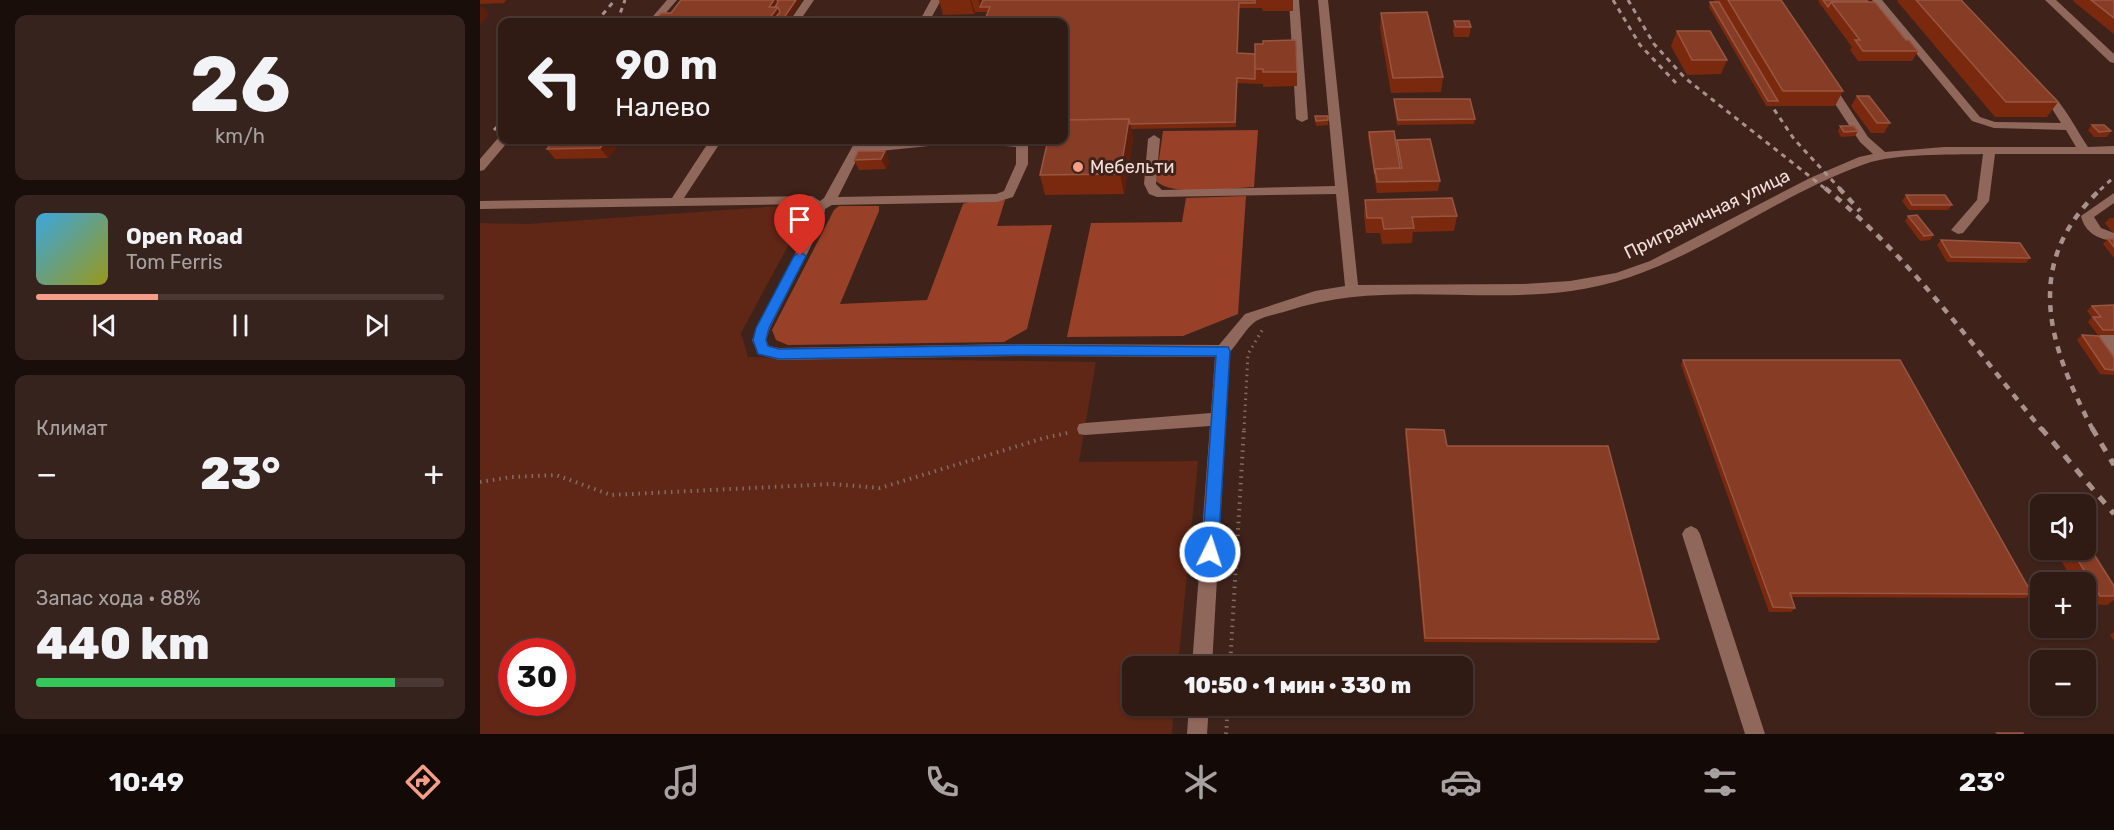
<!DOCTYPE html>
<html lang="ru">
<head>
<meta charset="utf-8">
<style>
  body { margin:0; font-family:Rubik,sans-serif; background:#37231d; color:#f1f3f6; height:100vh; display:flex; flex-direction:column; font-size:22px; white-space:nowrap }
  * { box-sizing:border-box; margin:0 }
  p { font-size:20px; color:#a7a1a0 }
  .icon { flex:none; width:33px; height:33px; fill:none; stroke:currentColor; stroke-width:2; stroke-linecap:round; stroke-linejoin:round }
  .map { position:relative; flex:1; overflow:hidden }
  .sheet { display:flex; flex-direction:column; gap:15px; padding:15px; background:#1a0e0b; width:480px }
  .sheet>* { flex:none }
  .banner { position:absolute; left:18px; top:18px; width:570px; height:126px; border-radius:12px; box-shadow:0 2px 4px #0004,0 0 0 2px #4a3834; background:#2f1a14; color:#f1f3f6; overflow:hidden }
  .controls { position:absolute; left:1550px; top:494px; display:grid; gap:12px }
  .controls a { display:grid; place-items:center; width:66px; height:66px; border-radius:12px; background:#2f1a14; box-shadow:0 2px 4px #0004,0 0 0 2px #4a3834; font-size:30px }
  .speed { position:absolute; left:18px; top:638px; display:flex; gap:12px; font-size:30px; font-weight:700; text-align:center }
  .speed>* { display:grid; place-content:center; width:78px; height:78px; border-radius:50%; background:#2f1a14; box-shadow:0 2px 4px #0004,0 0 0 2px #4a3834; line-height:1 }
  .speed .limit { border:9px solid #d22; background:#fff; color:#111 }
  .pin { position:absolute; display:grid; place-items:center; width:51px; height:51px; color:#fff; margin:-62px -26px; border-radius:50% 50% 50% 0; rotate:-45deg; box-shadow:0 0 6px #0007 }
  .pin .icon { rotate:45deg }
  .me { position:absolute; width:66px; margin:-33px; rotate:4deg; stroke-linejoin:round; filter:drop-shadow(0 0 4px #0008) }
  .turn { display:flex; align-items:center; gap:21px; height:126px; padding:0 18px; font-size:27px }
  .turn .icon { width:78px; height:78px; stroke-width:2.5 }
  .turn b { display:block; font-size:42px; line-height:51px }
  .big { font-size:45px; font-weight:800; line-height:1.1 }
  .sheet .tile { flex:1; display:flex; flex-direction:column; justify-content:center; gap:9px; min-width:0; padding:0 21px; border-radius:12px; background:#37231d }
  .sheet .dial { align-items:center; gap:0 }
  .dial b { font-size:78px; line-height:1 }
  .song { display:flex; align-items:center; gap:18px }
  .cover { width:72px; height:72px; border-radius:9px; background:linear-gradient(135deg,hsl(200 70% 55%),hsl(60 70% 35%)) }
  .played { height:6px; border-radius:3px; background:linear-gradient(90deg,#f49e87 30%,#4a3834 30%) }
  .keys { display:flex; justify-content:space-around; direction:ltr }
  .heat { display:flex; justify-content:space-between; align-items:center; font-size:33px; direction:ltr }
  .charge { height:9px; border-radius:4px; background:linear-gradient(90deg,#34c759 88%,#4a3834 0) }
  .trip { position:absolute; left:642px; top:656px; width:351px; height:60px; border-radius:12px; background:#2f1a14; box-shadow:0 2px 4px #0004,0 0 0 2px #4a3834; font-weight:800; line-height:60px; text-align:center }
  .tabs { display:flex; height:96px; justify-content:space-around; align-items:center; background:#130a08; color:#a7a1a0 }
  .tabs .icon { width:42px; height:42px }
  .tabs .selected { color:#f49e87 }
  .tabs b { font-size:27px; color:#f1f3f6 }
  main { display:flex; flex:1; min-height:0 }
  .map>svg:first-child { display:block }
  .green { fill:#602616; fill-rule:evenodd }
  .forest { fill:#984028 }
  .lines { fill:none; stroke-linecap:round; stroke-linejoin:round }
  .path-far1 { stroke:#846b64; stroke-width:3; stroke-dasharray:1.5 4.5; stroke-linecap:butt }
  .path { stroke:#846b64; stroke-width:4; stroke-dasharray:1.5 5; stroke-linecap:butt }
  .minor { fill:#90675b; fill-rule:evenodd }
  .rail-far2 { stroke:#a9928b; stroke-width:3; stroke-dasharray:5 5; stroke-linecap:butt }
  .rail-far1 { stroke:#a9928b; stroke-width:4.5; stroke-dasharray:7 7; stroke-linecap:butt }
  .rail { stroke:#a9928b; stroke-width:5; stroke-dasharray:9 9; stroke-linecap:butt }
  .wall { fill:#7a290f }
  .shaded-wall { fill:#5d1e0b }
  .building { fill:#873c25; stroke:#985642; stroke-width:1.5 }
  .route { fill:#1a73e8; stroke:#114b97; stroke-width:1.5 }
  .poi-dot { fill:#f49e87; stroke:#3f231b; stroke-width:2 }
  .labels { text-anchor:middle; stroke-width:6; stroke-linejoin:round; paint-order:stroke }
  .poi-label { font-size:18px; fill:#f4e0db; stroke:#3f231b; text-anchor:start }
  .street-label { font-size:18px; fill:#f4e0db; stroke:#3f231b }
</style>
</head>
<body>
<main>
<section class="sheet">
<div class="tile dial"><b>26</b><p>km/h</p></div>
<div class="tile">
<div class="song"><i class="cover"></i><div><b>Open Road</b><p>Tom Ferris</p></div></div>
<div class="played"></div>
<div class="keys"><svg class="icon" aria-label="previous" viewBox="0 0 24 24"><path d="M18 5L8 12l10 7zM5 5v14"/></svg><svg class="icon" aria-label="pause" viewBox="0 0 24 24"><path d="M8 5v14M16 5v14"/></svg><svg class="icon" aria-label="next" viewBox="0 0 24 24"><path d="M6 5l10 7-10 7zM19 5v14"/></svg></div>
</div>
<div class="tile"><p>Климат</p>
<div class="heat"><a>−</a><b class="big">23°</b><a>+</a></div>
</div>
<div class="tile"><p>Запас хода · 88%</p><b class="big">440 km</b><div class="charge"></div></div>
</section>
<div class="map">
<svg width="1634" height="734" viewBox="0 0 1634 734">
  <rect width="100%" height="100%" fill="#3f231b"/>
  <path class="green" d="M314,205l8,15 -61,113 7,24 348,5 -17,100 119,-1 -20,205h-46v39h42l-2,29h-692v-511l48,1zM32,651h50v51h-50z"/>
  <g class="forest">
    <path d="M778,130l-4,57c-23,1 -82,10 -98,-6l7,-50z"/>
    <path d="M766,196l-8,118 -55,22 -116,1 24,-114 91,-1 4,-24z"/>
    <path d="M525,200l-8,26 55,-1 -25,104 -23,13 -216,3 -12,-5 -4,-10 62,-120 5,-4h40v5l-39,93 87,-4 36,-96 9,-3z"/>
  </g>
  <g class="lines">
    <path class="path-far1" d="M764,430l4,-76 16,-27"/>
    <g class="path">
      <path d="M0,482l31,-5 45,-2 55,20 221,-11 48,4 164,-50 28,-6"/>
      <path d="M750,666l14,-238"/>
      <path d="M746,734l2,-29"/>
    </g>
    <g class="minor">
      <path d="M187,0h10l-19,22h-10z"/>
      <path d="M324,0h10l-15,22h-10z"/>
      <path d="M451,0h10l-12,22h-10z"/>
      <path d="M809,0h10l9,119 -6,3 -6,-3z"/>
      <path d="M838,0h10l30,285 165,-1 47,-3 46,-8 34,-12 160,-83 49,-21 14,-3 -13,-12 -38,-58 6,-3 4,1 36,55 17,15 59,-5h132l-10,-17 -72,-2 -22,-7 -100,-121h10l98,117 15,5 66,1 -12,-19 -13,-13 6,-3c17,6 35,43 46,59l26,-1v8h-119l-6,47 -26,32 -5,1 -7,-4 26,-30 6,-46c-34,1 -87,-1 -118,10 -102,36 -183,112 -294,127 -95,13 -192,-11 -284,20 -10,3 -22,5 -31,10 -9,6 -18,22 -26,31l-18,314h-20l18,-240 -125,9 -6,-1 -2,-5 2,-5 6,-1 126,-10 4,-56 -197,-1 -239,4 -21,-6 -6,-14 60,-120 1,-11 -4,-5 -329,5v-8l192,-3 38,-58h12l-38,58 128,-2 8,5 4,-3 32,-58h8v5l53,-5h105l6,4v20l-15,33 -16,5 -165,3 -7,4 -1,11 -54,108 -4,12 3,6 10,2 239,-4 201,1 26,-31 70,-23 30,-5 -9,-92 -179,3 -8,-3 -5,-10 4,-45 6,-4 6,4 -4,45 6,6 173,-4zM503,144l33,3v17l-12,27 -8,3 -158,3 22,-44 79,-8z"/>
      <path d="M1565,0h11l58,54v9l-4,-1z"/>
      <path d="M19,137l18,3 -2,3 -9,1 -22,26 -4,1v-12z"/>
      <path d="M1634,193v10l-20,14 7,11 13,5v8c-16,-2 -29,-8 -33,-25z"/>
      <path d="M1625,334h9v23l-5,-2 -11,-16 2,-4z"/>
      <path d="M1211,526l6,3 3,5 65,200h-20l-63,-200 3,-5z"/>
      <path d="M709,705h20l-2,29h-20z"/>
    </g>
    <g class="rail-far2">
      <path d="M1133,0l27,45 36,38"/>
      <path d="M1148,0l26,44 31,34 142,112"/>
      <path d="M116,22l19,-22"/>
      <path d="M137,22l8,-22"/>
      <path d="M1283,93l31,46 47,51"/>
      <path d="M14,130l8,-8"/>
      <path d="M1620,190l14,-13"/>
    </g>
    <g class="rail-far1">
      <path d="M1345,188c86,70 147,157 217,242"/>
      <path d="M1359,188l21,23"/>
      <path d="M1613,430c-45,-86 -72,-167 9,-242"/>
    </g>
    <g class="rail">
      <path d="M1561,428l73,86"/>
      <path d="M1612,428l22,37"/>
    </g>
  </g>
  <g class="wall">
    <path d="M0,0h26l-2,3 -24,1z"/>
    <path d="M201,0h119l1,1 -14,21h-134l18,-9z"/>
    <path d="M459,0h354v11h-30l-1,-3h-23l-1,45 59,19v14l-34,1v-3l-26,-1 -1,44 -105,2 2,10 -9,55 -79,1 -5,-20 24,-35 -76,-128h-13l-1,2 -31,1z"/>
    <path d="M1234,0h67l62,91 -8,15h-69l-57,-99 1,-5h5z"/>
    <path d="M1339,0h48l39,40 12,11 -6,10h-54l-8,-11 2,-3 -34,-46z"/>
    <path d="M1418,0h63l97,102 -11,15h-52l-98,-116z"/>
    <path d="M1594,0h40v34l-41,-33z"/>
    <path d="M901,13l62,64 -2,15 -50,1 -11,-65z"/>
    <path d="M974,21l17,6 -2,10h-15l-1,-6z"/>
    <path d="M1197,31l50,29 -6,14 -34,1 -16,-29z"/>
    <path d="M1377,96l33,27 -6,10h-13l-20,-27z"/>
    <path d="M914,99l81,20 -1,5 -77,1 -3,-20z"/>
    <path d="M835,116l13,4v5l-12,1z"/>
    <path d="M1612,125l19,6 -4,6h-13l-6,-7z"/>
    <path d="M1360,126l18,5 -3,5 -14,1 -3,-6z"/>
    <path d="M889,132l27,13 1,-5 43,41 -2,10 -61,2 -9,-56z"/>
    <path d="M74,140h68l-14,18 -53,1 -8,-10z"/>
    <path d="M405,151l4,10 -3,8 -27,1 -5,-10z"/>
    <path d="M1426,195l46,10 -4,5h-39l-7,-9z"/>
    <path d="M885,200l92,16 -3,15 -41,1 -1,11 -30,1 -2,-11h-14l-2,-18z"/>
    <path d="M1428,216l25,19 -3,5 -10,1 -15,-20z"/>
    <path d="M1630,218h4v14h-2l-7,-9z"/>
    <path d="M1628,239h6v19l-11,-14z"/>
    <path d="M1461,240l89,18 -4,5 -79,-1 -10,-17z"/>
    <path d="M1634,305v30h-16l-10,-13 4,-5 -5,-6 5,-5z"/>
    <path d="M1602,335l32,22v18l-14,-1 -23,-34z"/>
    <path d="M1203,360l349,234 -6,4 -235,-1 4,11 -4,4h-22l-88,-247z"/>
    <path d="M926,429l41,17 212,193 -3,4 -232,-1 -19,-208z"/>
    <path d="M1560,516v11l-4,-8z"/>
    <path d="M1574,549h31l29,37v14l-7,5 -20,-1 -2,-3v-19h-11z"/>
    <path d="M1634,632v9l-4,-6z"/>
  </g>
  <g class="shaded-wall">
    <path d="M294,0h3l5,16 -4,6h-7l-2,-3v-12z"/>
    <path d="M316,0h4l1,1 -14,21h-6z"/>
    <path d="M490,0h1l4,12 -1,2z"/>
    <path d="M499,0h8l-7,7z"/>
    <path d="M2,5l7,10 -8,9 -1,-2v-14z"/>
    <path d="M649,119l4,20 -9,55 -4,-20z"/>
    <path d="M127,140h15l-14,18 -8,-10z"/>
    <path d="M405,151l4,10 -3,8 -5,-10z"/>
  </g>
  <g class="building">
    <path d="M201,0h93l-5,7h9l-9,12h-8l-3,3h-105l8,-9h10z"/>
    <path d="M297,0h19l-15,22h-9l8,-10 -2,-5h-3l3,-5z"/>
    <path d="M503,0h272v3h-16l-2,50 18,1v25l-18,-1 -2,44 -105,2 -1,-5 -65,1v-98h-80l6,-15h-10z"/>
    <path d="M1248,0h53l62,91h-60z"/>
    <path d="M1343,0h44l1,2h-37l-3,5z"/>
    <path d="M1436,0h45l97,102h-52z"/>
    <path d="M1611,0h23v18z"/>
    <path d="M1230,2h9l59,99h-10z"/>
    <path d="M1351,2h44l31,38h3l9,11h-55l-8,-11h5z"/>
    <path d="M947,12l16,65 -50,1 -12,-65z"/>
    <path d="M974,21h15l2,6h-15z"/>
    <path d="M1197,31h33l17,29h-35z"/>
    <path d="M816,40l1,32h-34v-3h-8v-25h8v-3z"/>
    <path d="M1377,96h12l21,27h-13z"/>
    <path d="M914,99h76l5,20 -77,1z"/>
    <path d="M835,116h13v4l-12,1z"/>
    <path d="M649,119l-9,55 -80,1 8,-35h16v-20z"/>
    <path d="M1612,125h12l7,6 -12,1z"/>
    <path d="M1360,126h14l4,5 -14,1z"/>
    <path d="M914,131l6,37 -25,1v5l-6,-42z"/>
    <path d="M950,139l10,42 -63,1 -2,-13 27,-1 -5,-28z"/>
    <path d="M74,140h53l-7,8 -53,1z"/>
    <path d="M378,151h27l-4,8 -27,1z"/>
    <path d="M1426,195h39l7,10h-40z"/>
    <path d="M972,198l5,18 -45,1 2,11 -30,1 -2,-11h-15l-2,-18z"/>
    <path d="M1437,215l16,20 -9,1 -16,-20z"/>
    <path d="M1628,239h6v8z"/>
    <path d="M1461,240l79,3 10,15 -79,-1z"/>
    <path d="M1634,305v25h-11l-10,-13h8l-9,-11z"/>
    <path d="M1602,335l17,1 15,21v13l-9,-1z"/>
    <path d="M1203,360h217l132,234 -242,-1 5,15 -22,-1z"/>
    <path d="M926,429l38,1 3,16h161l51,193 -234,-1z"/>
    <path d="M1605,540l29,46v10h-14l-29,-47h14z"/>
    <path d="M1517,733h26v1h-25z"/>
  </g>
  <path class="route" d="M320,252l6,4 -37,72 -3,12 2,6 11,3 239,-4 210,2 2,4 -12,201 -3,5 -5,2 -6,-2 -2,-5 14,-196 -198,-1 -239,4 -21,-5 -5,-14 3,-12 38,-72z"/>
  <circle class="poi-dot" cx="598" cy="167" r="6"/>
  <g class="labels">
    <g class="poi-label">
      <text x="610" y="173">Мебельти</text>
    </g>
    <g class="street-label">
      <text transform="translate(1227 214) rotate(-26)" y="6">Приграничная улица</text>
    </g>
  </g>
</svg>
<div class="controls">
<a><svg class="icon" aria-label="sound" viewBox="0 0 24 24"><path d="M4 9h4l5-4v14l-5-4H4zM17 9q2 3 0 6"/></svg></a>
<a>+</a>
<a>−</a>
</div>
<div class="speed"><div class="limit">30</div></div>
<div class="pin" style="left:320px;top:256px;background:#d93025"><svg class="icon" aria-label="arrive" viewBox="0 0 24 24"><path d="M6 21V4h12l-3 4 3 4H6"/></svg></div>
<svg class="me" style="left:730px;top:552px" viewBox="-20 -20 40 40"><circle r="17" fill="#1a73e8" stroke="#fff" stroke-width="3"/><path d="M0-11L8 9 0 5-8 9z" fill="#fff"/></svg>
<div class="trip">10:50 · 1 мин · 330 m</div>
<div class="banner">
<div class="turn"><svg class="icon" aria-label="left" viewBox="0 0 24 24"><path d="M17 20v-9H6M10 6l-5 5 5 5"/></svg><div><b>90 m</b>Налево</div></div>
</div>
</div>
</main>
<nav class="tabs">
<b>10:49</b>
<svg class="icon selected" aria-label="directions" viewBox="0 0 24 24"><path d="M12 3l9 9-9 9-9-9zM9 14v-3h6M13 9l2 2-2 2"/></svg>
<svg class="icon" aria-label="music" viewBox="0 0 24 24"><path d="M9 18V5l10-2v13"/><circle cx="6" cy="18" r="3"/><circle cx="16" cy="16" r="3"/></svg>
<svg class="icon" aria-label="phone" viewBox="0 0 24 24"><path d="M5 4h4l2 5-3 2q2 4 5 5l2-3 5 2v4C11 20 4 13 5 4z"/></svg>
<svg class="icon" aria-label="climate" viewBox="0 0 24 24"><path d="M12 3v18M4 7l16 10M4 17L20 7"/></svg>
<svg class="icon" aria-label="car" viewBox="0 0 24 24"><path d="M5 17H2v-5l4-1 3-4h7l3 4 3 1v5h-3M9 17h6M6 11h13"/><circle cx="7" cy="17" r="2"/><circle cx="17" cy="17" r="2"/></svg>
<svg class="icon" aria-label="filters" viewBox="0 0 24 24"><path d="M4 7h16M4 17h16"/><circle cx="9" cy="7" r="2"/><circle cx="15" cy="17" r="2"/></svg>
<b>23°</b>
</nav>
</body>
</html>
